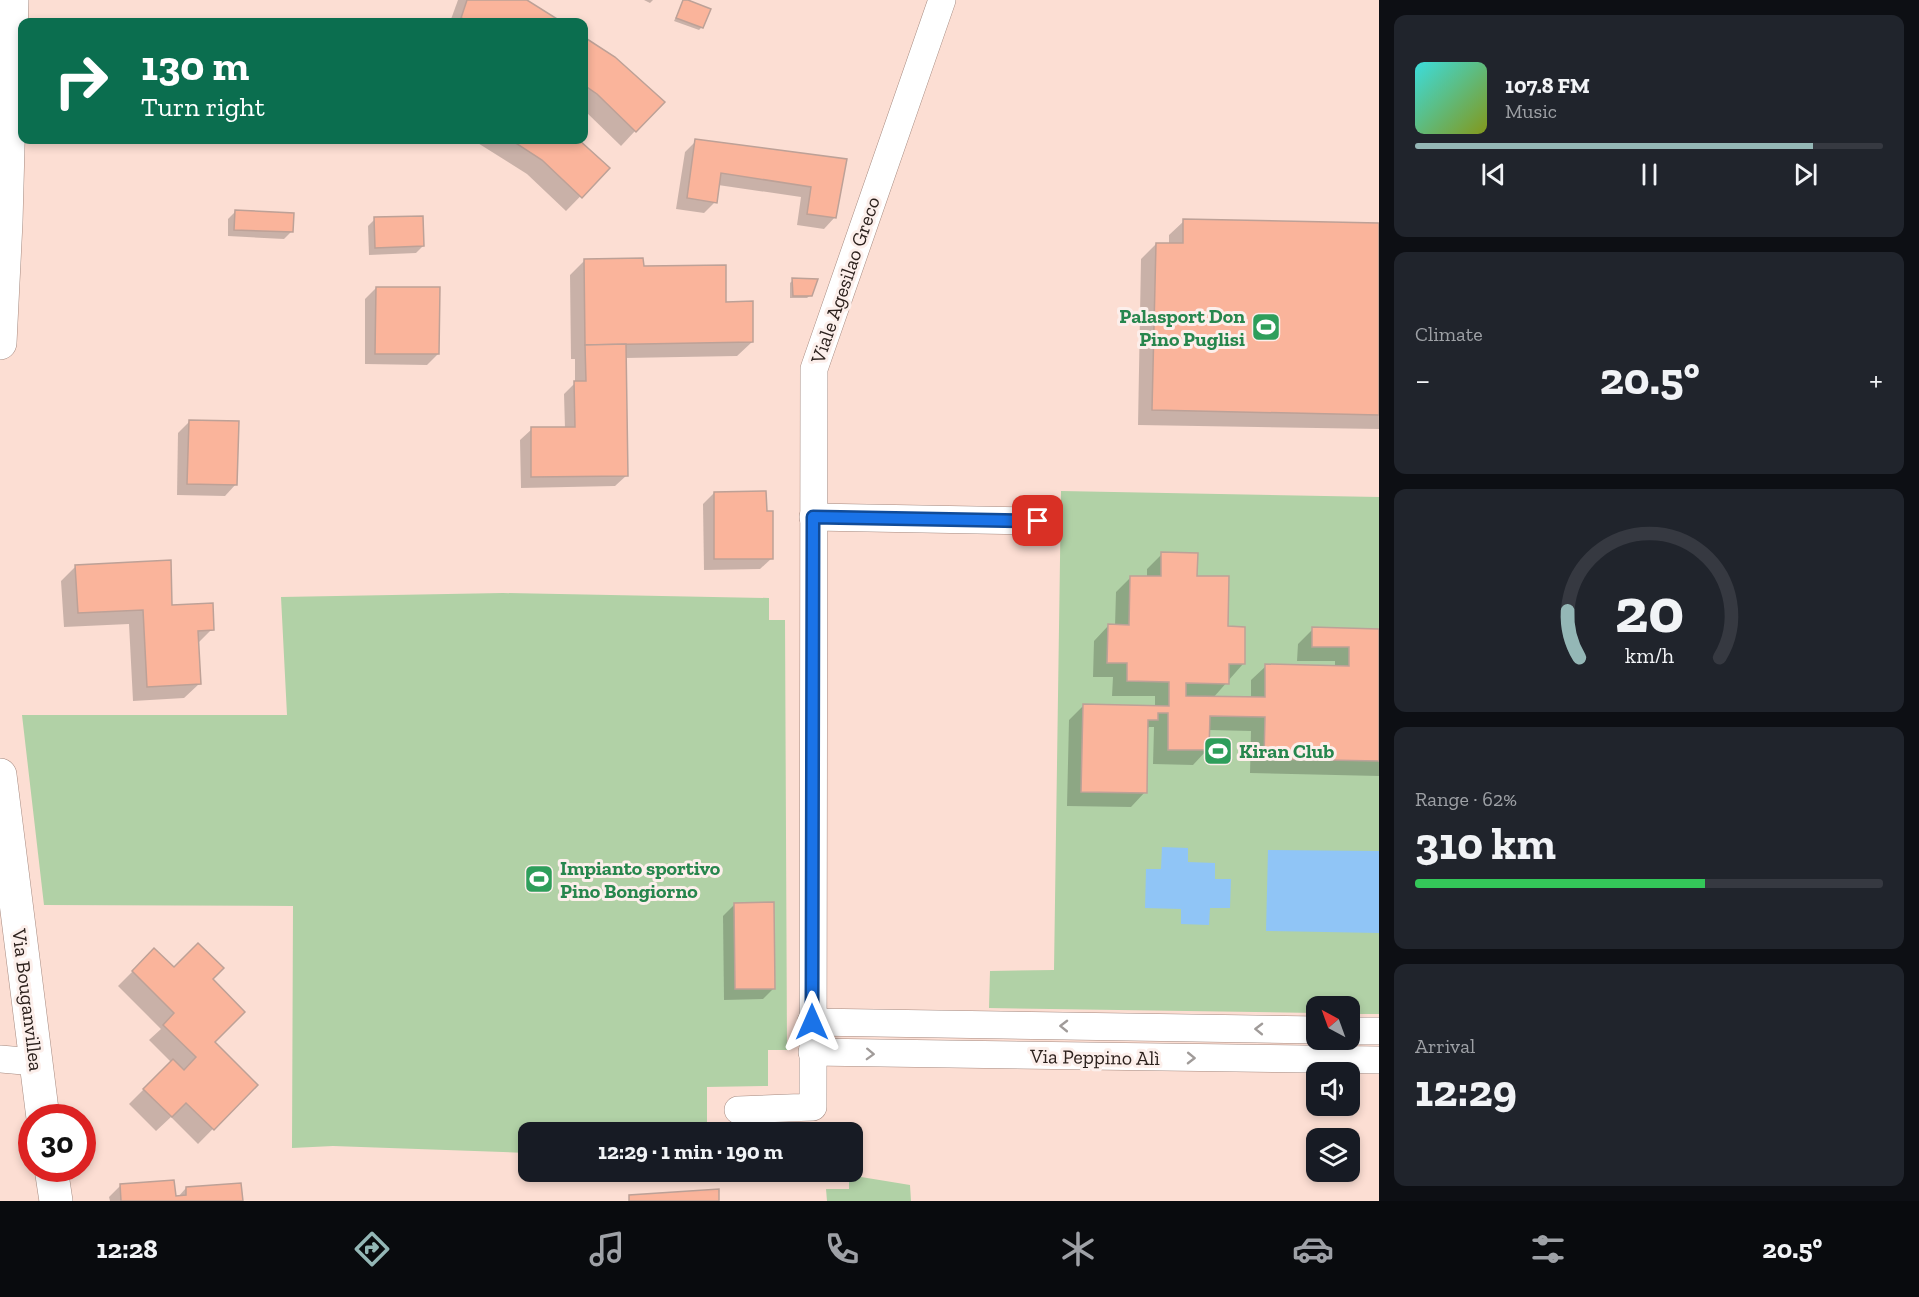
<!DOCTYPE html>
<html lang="en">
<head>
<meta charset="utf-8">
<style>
  body { margin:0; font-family:"Zilla Slab",serif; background:#20242c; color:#f1f3f6; height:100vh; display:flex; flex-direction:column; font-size:22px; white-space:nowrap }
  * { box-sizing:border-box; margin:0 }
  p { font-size:20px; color:#9ea1a6 }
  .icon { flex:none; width:33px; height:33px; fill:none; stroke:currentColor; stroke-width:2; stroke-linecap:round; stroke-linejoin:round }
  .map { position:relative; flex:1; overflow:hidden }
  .panel { display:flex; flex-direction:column; gap:15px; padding:15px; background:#0d0f14; width:540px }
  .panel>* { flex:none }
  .top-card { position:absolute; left:18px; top:18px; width:570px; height:126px; border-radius:12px; box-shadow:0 3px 9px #0003; background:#0b6e4f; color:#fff; overflow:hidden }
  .needle { width:39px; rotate:319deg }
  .tools { position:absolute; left:1306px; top:996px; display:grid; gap:12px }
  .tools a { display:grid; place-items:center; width:54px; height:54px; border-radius:12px; background:#171b24; box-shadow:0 3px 9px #0003; font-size:30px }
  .speed { position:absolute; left:18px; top:1104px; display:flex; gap:12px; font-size:30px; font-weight:700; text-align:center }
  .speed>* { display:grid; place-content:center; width:78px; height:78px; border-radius:50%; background:#171b24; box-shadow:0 3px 9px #0003; line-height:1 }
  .speed .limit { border:9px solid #d22; background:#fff; color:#111 }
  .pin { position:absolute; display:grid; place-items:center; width:51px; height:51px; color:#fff; margin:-26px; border-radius:12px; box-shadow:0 3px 9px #0006 }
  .me { position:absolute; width:66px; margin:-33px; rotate:0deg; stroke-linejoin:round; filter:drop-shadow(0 0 4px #0008) }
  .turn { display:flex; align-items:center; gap:21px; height:126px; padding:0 24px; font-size:27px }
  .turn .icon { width:78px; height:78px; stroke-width:2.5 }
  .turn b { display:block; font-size:42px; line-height:51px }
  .big { font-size:45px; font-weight:800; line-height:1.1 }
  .panel .widget { flex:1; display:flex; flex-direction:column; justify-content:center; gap:9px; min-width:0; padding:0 21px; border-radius:12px; background:#20242c }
  .panel .dial { align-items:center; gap:0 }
  .dial svg { height:156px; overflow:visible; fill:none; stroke:#363941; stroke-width:7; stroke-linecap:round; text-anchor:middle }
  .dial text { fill:#f1f3f6; stroke:none }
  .song { display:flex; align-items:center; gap:18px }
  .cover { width:72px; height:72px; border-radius:9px; background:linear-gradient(135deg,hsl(180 70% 55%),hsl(70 70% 35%)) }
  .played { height:6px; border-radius:3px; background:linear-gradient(90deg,#94b7b6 85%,#363941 85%) }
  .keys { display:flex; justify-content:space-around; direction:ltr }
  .heat { display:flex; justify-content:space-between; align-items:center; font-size:33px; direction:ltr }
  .charge { height:9px; border-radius:4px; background:linear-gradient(90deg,#34c759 62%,#363941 0) }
  .trip { position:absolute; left:518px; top:1122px; width:345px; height:60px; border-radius:12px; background:#171b24; box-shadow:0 3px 9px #0003; font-weight:800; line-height:60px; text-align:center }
  .dock { display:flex; height:96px; justify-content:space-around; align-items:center; background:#090b0e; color:#9ea1a6 }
  .dock .icon { width:42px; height:42px }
  .dock .selected { color:#94b7b6 }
  .dock b { font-size:27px; color:#f1f3f6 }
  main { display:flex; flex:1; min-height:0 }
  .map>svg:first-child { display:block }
  .green { fill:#b1d1a6 }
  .water { fill:#90c5f6 }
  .shadow { fill:#0003 }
  .building { fill:#fab49b; stroke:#bda197; stroke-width:1.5 }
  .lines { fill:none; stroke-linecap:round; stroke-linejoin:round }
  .street-casing { stroke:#a5897f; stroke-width:28 }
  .secondary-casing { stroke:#a5897f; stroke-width:34 }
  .street { stroke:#fff; stroke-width:27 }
  .secondary { stroke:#fff; stroke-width:33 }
  .oneway { stroke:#a09b99 }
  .route-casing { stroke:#114b97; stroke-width:15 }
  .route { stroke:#1a73e8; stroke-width:10 }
  .labels { text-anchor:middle; stroke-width:6; stroke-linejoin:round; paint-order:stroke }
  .street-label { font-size:20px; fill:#2c211d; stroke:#fcefeb }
  .leisure-label { font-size:20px; font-weight:bold; fill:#27864d; stroke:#fcefeb; text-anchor:start }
</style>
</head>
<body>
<main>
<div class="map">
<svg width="1379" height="1201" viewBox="0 0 1379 1201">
  <rect width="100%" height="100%" fill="#fcded3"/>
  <g class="green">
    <path d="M1061,491l318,6v517h-29v-8h-33v7l-328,-5 1,-37 64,-1z"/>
    <path d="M503,593l266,5v22h16l2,430h-19v36l-61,1v45h-179v21l-195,-7 -41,2 1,-242 -249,-1 -22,-190h265l-6,-118z"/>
    <path d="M849,1175l61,10 1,16h-84l-1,-12h23z"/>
  </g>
  <g class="water">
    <path d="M1162,847l26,1v14l27,1v16h16l-1,29h-20l-1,17 -28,-1v-15l-36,-1 1,-39h15z"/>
    <path d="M1268,850l111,1v82l-113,-2z"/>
  </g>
  <g class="shadow">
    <path d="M458,0h65l36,22h-109z"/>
    <path d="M644,0h9l-3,3z"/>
    <path d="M684,0l18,27 -3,3 -25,-9z"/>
    <path d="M584,38l30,20 21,73 -14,15 -37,-36z"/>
    <path d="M473,140h104l31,28 -42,43 -39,-37z"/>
    <path d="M696,141l149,20 -10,56 -11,12 -27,-4 4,-28 -83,-12 -3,17 -11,11 -28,-4 9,-57z"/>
    <path d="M236,211l55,21 -7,7 -56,-3v-17z"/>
    <path d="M375,219l48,27 -7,7 -47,2 -1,-29z"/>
    <path d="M1184,221l195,3v205l-241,-4 3,-166 15,-15h13v-9z"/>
    <path d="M585,260l140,43 27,39 -15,14 -112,2 2,117 -12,11 -94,2 -1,-48 12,-11h33l-1,-35 11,-11v-24h-4l-1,-84z"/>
    <path d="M793,280l18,15 -4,3h-17v-15z"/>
    <path d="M376,288l62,66 -11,11 -62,-1v-65z"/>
    <path d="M189,422l47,62 -11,12 -48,-1 1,-62z"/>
    <path d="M714,493l58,65 -12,11 -56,1 -1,-66z"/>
    <path d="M1162,554l34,23 31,51 16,36 -30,34h38v-18l15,-14 69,1v-6h-38l1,-17 15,-15 66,1v146l-129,-3 1,-42 -43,-1 -1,20 -14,15 -40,-1 1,-37h-5l-2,2 -2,63 -14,15 -64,-1 2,-86 15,-15 71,2v-11h-43l1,-19h-20l1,-36 14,-15h7l1,-34 15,-15h16v-8z"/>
    <path d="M76,566l95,41 41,22 -15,15 2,40 -15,14 -51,3 -4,-77 -65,3 -3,-46z"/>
    <path d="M735,904l39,84 -11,11 -39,1 -1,-84z"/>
    <path d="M154,950l20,19 36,10 3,63 43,43 -58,59 -27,-27 -15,14 -27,-27 42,-42 -22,-22 12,-11 -43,-43z"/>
    <path d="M120,1186l54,11h4l8,-9 55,13h-131l-1,-4z"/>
  </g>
  <g class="building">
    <path d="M467,0h60l35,22h-89l-12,-4z"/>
    <path d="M683,0h5l23,9 -8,19 -27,-10z"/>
    <path d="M584,37l31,20 50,45 -29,30 -39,-38 -13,-9z"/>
    <path d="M695,139l152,20 -11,59 -29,-4 4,-27 -90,-14 -4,30 -30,-5z"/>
    <path d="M511,140h68l31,28 -28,30 -40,-38z"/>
    <path d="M235,210l59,3 -1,19 -59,-2z"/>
    <path d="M423,216l1,30 -49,2 -1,-31z"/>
    <path d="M1183,219l196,4v192l-227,-5 4,-167h27z"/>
    <path d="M643,258l1,8 82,-1v37l27,-1v41l-168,3 -1,-86z"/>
    <path d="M792,278l26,1 -6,17h-19z"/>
    <path d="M376,287h64l-1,67h-64z"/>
    <path d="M626,344l2,132 -97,1v-50h44l-1,-46h12l-1,-36z"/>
    <path d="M189,420l50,1 -2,64 -50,-1z"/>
    <path d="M766,491l1,20h6v48h-59v-67z"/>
    <path d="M1161,552l37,1 -1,23h32l-1,50 17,1v37h-16v20l-43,-1v13l79,1v-33l84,2v-19h-37v-20l67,2v132l-115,-2 1,-42 -55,-1 -1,34h-41v-37h-10v7h-10l-1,73 -66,-1 2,-88 86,2v-24l-42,-1v-18h-20l1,-39 21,1 1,-49h31z"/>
    <path d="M171,560l1,45 41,-2 1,27 -16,1 3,53 -54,3 -4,-77 -65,3 -3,-48z"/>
    <path d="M774,902l1,87h-40l-1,-86z"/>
    <path d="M198,943l26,25 -11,11 32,33 -30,30 43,43 -44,45 -28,-27 -14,14 -29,-28 30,-30 11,11 12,-13 -33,-32 11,-12 -42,-42 22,-23 20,19z"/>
    <path d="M174,1180l2,16 10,-1v-8l55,-4 2,18h-122l-1,-17z"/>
    <path d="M719,1189v12h-90v-6z"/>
  </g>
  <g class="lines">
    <g class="street-casing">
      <g id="street">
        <path d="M813,517l225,4"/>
        <path d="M811,1022l506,8"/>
        <path d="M1350,1031h29"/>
        <path d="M812,1052l567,8"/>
        <path d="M0,1059l35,3"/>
        <path d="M738,1110l75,-3 1,-738 128,-369"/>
      </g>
    </g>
    <g class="secondary-casing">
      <g id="secondary">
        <path d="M0,343l6,-121 6,-222"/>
        <path d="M0,775l43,343"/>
        <path d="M51,1168l5,33"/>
      </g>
    </g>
    <use href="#street" class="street"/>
    <use href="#secondary" class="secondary"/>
  </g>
  <defs><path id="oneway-chevron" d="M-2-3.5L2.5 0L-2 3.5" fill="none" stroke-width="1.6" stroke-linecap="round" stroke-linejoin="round" transform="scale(1.5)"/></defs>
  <g class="oneway">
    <use href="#oneway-chevron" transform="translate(1064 1026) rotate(-179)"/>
    <use href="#oneway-chevron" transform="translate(1259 1029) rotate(-179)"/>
    <use href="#oneway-chevron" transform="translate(870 1054) rotate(2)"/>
    <use href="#oneway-chevron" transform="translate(1191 1058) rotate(1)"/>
  </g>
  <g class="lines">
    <g class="route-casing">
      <path id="route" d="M812,1022l1,-505 225,4"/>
    </g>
    <use href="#route" class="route"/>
  </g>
  <defs>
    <g id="stadium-square" transform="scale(1.5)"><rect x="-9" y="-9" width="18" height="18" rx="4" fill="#2e9e5b" stroke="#fcefeb"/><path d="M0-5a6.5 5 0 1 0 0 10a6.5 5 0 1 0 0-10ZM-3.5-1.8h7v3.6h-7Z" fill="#fff"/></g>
  </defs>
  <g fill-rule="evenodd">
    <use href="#stadium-square" x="1266" y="327"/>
    <use href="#stadium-square" x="1218" y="751"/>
    <use href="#stadium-square" x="539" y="879"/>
  </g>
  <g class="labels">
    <g class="street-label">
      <text transform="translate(845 280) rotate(-71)" y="7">Viale Agesilao Greco</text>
      <text transform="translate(28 1000) rotate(83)" y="7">Via Bouganvillea</text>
      <text transform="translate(1095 1057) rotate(1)" y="7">Via Peppino Alì</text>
    </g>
    <g class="leisure-label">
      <text x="1245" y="323" text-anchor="end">Palasport Don<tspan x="1245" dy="23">Pino Puglisi</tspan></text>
      <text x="1239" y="758">Kiran Club</text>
      <text x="560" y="875">Impianto sportivo<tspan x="560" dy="23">Pino Bongiorno</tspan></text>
    </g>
  </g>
</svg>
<div class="tools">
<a><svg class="needle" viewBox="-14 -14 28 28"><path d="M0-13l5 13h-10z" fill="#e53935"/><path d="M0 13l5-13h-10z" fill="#9ea1a6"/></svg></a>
<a><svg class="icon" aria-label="sound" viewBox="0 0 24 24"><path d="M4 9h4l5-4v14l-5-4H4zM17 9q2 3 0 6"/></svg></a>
<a><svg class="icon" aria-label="layers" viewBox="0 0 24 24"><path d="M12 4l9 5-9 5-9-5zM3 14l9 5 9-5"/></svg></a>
</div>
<div class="speed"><div class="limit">30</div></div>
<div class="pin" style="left:1038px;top:521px;background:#d93025"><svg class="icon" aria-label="arrive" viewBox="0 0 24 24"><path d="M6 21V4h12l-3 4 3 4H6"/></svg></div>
<svg class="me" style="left:812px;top:1022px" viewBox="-20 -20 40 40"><path d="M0-17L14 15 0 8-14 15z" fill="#1a73e8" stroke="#fff" stroke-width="4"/></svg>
<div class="trip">12:29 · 1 min · 190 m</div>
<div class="top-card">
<div class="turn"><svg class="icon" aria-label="right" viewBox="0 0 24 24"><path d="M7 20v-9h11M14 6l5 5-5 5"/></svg><div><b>130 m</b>Turn right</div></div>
</div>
</div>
<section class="panel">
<div class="widget">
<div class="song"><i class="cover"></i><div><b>107.8 FM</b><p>Music</p></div></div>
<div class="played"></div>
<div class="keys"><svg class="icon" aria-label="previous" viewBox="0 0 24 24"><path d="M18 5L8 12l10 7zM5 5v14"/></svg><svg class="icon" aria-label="pause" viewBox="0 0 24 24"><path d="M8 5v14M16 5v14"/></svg><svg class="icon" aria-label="next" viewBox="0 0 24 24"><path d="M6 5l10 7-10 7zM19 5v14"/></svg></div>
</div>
<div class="widget"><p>Climate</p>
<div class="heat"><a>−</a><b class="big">20.5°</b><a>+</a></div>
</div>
<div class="widget dial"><svg viewBox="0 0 100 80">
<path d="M14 69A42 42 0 1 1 86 69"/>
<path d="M14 69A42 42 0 0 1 8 45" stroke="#94b7b6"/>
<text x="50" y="56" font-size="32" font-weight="700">20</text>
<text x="50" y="72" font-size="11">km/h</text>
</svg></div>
<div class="widget"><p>Range · 62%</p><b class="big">310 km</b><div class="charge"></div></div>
<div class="widget"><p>Arrival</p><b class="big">12:29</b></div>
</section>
</main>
<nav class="dock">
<b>12:28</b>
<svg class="icon selected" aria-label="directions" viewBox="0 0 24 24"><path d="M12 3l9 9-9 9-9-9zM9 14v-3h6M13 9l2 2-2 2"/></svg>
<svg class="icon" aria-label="music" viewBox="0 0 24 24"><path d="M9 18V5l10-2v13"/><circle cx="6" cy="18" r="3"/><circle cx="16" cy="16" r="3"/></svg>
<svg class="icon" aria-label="phone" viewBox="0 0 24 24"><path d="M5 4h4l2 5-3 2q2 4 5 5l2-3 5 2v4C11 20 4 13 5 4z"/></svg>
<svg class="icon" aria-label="climate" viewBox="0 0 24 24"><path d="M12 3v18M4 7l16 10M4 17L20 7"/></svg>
<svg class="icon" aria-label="car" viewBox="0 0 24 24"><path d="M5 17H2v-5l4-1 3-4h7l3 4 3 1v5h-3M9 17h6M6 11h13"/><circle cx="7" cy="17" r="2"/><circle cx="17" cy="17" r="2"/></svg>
<svg class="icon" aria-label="filters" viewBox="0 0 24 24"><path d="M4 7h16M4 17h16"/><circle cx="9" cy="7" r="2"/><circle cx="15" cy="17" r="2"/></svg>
<b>20.5°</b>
</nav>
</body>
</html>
